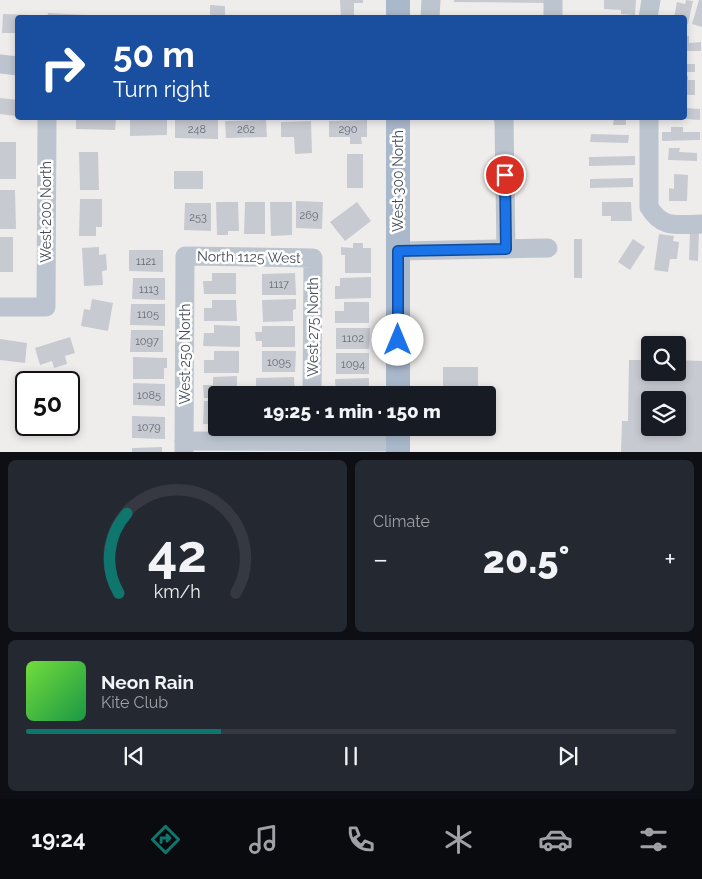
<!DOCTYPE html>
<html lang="en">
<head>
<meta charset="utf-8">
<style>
  body { margin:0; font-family:Raleway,sans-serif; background:#242831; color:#f1f3f6; height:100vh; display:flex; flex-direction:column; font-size:19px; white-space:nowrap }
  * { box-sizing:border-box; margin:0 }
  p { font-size:16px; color:#9ea1a6 }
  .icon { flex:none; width:28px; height:28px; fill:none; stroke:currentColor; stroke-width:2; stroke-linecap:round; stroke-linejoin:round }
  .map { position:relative; height:452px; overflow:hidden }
  .details { display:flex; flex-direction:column; gap:8px; padding:8px; background:#0d0f14; flex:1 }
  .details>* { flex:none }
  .guide { position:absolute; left:15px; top:15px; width:672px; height:105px; border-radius:5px; box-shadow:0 2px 8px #0003; background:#1a4fa0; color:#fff; overflow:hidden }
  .buttons { position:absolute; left:641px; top:336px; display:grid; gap:10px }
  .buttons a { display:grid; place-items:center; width:45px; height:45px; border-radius:5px; background:#171b24; box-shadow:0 2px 8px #0003; font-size:25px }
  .speed { position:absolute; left:15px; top:371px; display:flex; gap:10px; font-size:25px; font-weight:700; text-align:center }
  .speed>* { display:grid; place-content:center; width:65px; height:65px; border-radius:50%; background:#171b24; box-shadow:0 2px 8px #0003; line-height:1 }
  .speed .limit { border:2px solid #111; border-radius:8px; background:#fff; color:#111 }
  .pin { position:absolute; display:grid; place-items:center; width:42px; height:42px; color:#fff; margin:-21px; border:2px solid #fff; border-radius:50%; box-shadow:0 1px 5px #0007 }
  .me { position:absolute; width:55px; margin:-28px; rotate:0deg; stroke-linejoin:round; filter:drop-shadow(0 0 4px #0008) }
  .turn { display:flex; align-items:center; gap:18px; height:105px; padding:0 15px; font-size:22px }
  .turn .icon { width:65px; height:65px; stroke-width:2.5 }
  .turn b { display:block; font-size:35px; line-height:42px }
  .big { font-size:38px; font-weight:800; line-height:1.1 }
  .details .widget { flex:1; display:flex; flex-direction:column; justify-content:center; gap:8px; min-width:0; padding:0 18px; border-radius:8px; background:#242831 }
  .details .dial { align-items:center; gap:0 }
  .dial svg { height:130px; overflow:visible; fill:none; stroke:#363941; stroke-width:7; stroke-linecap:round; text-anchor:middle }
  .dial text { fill:#f1f3f6; stroke:none }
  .song { display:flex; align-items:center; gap:15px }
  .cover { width:60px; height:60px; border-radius:8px; background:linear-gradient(135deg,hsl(100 70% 55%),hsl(140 70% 35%)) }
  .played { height:5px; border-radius:2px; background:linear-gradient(90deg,#0f766e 30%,#363941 30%) }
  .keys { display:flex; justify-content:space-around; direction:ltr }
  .heat { display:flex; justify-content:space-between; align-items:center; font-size:28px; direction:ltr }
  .details .tiles { flex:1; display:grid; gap:8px; grid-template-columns:1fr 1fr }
  .widget:last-child { grid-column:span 2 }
  .trip { position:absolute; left:208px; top:386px; width:288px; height:50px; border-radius:5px; background:#171b24; box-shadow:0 2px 8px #0003; font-weight:800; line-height:50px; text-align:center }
  .tabs { display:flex; height:80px; justify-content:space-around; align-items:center; background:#090b0e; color:#9ea1a6 }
  .tabs .icon { width:35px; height:35px }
  .tabs .current { color:#0f766e }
  .tabs b { font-size:22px; color:#f1f3f6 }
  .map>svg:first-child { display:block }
  .building { fill:#c8cad2; fill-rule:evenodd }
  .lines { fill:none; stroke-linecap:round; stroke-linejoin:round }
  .minor { stroke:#bcc5cf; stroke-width:19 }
  .major { stroke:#aab8cc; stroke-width:24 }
  .route-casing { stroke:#114b97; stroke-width:12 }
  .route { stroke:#1a73e8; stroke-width:9 }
  .labels { text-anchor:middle; stroke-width:5; stroke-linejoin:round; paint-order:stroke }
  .number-label { font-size:11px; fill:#656c77 }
  .street-label { font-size:14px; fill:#444d59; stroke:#fff }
</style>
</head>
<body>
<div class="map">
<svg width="702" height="452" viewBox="0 0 702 452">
  <rect width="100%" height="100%" fill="#efecec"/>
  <g class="building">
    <path d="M340,0h23v3h-9v15h-13z"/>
    <path d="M454,0h95v3l-95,-1z"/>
    <path d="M604,0h32l-1,15 -14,-1v-4l-17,-1z"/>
    <path d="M686,0l7,1 -5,23h-3v-6h-11l3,-16 8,2z"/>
    <path d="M699,0h3v27l-10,-3z"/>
    <path d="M210,5l15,1v12h-15z"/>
    <path d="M48,13l37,2v3h-38z"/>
    <path d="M3,14l26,1v3h-11v15h-16z"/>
    <path d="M685,36h4v7l12,-1v9h-16z"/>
    <rect x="685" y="64" width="10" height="8"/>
    <path d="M685,76h3v4h7v15h-10z"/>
    <path d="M0,98l18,2 -2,16 -16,-2z"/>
    <path d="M685,108l15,1v11l-15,-1z"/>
    <path d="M76,118h40l-1,12 -39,-1z"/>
    <path d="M614,118h22v2l-10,-1v6h-13z"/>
    <path d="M130,119h37v16l-37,1z"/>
    <path d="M175,119l43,1v19l-43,-1z"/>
    <path d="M266,120l1,17 -41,1 -1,-17z"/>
    <path d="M367,120v17h-6l1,7h-12v-7h-21v-16z"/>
    <path d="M311,121l1,32 -17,1 -1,-17h-13v-15z"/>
    <path d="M671,127h12v5h17v8l-38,1v-9h9z"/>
    <path d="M591,134l38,1 -1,8 -38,-1z"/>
    <rect x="0" y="142" width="16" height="37"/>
    <path d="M669,148h11l-1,4 18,1v8l-29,-1z"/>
    <path d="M79,152h19l1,38h-19z"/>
    <rect x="347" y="154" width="16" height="34"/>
    <path d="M635,156v9l-46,1v-9z"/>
    <rect x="174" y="171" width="29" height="18"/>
    <path d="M674,174l14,1 -1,26h-18v-13l5,1z"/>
    <path d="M633,178v9l-43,1v-9z"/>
    <path d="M0,190h15l1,39h-16z"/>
    <path d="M80,199h22v28h-6v9h-17z"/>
    <path d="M296,201l27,1 -1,27 -26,-1z"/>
    <path d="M216,202h22l1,29h-11v4h-11z"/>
    <path d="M245,202h20v32h-21z"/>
    <path d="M270,202h22v33l-21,1z"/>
    <path d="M357,202l14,19 -26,20 -15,-19z"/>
    <path d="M602,202h29l1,19h-21v-5h-9z"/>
    <path d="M185,203h26v28l-27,-1z"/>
    <path d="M690,232h9l-1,29 -9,-1z"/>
    <path d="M659,234l15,2 -1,5 6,1 -2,17h-7l-2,13 -14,-2z"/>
    <rect x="0" y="237" width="13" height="35"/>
    <rect x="574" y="239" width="8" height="39"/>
    <path d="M633,239l12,8 -15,23 -12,-8z"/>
    <path d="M353,243h10v5h8v25h-26v-18h-4v-8l12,1z"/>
    <path d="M99,247v8l7,-1 1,16 -5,1 1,14 -19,1 -2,-38z"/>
    <path d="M129,250h34v22l-34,-1z"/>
    <path d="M212,273h24v21h-32l-1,-13h9z"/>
    <path d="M295,273l1,22h-34v-21z"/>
    <path d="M371,277v21l-36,1v-13h5v-8z"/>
    <path d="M133,278h32v22l-33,-1z"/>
    <path d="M92,299l21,4 -5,28 -27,-5 3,-17 6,1z"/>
    <path d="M296,299v10l-3,1v11l-30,1 -1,-22z"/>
    <path d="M212,300h24l1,21h-33v-13h8z"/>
    <path d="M344,302h25v21h-34v-12h9z"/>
    <path d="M131,304h34v22l-35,-1z"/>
    <path d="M214,325l26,1v21l-37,-1 1,-13h10z"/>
    <path d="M262,326h33v21h-33v-6h-6l-1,-9h7z"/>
    <path d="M336,328h34l-1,21h-33z"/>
    <path d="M131,330h32v22h-33z"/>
    <path d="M70,337l5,16 -10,3 2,8 -13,4 -2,-7 -12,4 -5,-17z"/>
    <path d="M0,339l27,4 -2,20 -25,-3z"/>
    <path d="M214,351h25v22h-35v-13h10z"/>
    <path d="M262,351h34l-1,21h-33z"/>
    <rect x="336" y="353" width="33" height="21"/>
    <path d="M133,357l34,1v10h-3v11h-31z"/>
    <path d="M629,360h21v12h28v-12l24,1v91h-81l1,-31h6zM650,400h28v28h-28z"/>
    <rect x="443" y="367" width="35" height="25"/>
    <path d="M237,376v19h-21v3h-12l-1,-13h10v-8z"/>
    <path d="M294,377l1,18h-39v-17z"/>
    <path d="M369,378v17h-33l-1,-16z"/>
    <path d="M133,383l32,1v22l-32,-1z"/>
    <path d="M204,401h12v23h-13z"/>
    <path d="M132,416l33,1v22l-33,-1z"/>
    <path d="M162,447v5h-30v-4z"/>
  </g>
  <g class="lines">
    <g class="minor">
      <path d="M430,18l1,-18"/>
      <path d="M553,18v-18"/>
      <path d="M648,18l3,-18"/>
      <path d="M0,64l18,2"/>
      <path d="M503,118l1,2 2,129"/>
      <path d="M649,118v89c14,23 28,17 53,17"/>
      <path d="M398,251l150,-3"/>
      <path d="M0,307h46l1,-189"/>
      <path d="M184,441l214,1"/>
      <path d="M184,452l1,-196 128,2 -1,137"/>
    </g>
    <g class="major">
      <path d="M398,0v18"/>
      <path d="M398,118v277"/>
      <path d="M398,452v-24"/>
    </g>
  </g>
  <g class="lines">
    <g class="route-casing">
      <path id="route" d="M398,340v-89l108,-2 -1,-74"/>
    </g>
    <use href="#route" class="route"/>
  </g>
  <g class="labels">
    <g class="number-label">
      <text x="197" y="133">248</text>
      <text x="246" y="133">262</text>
      <text x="348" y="133">290</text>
      <text x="309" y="219">269</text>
      <text x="198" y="221">253</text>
      <text x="146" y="265">1121</text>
      <text x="279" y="288">1117</text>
      <text x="149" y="293">1113</text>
      <text x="148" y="318">1105</text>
      <text x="353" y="342">1102</text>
      <text x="147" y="345">1097</text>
      <text x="279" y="366">1095</text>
      <text x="353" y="368">1094</text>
      <text x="149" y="399">1085</text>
      <text x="149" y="431">1079</text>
    </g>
    <g class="street-label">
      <text transform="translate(398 181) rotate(-90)" y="5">West 300 North</text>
      <text transform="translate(46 212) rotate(-90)" y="5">West 200 North</text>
      <text transform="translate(249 257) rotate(1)" y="5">North 1125 West</text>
      <text transform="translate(313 327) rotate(-90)" y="5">West 275 North</text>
      <text transform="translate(185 354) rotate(-90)" y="5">West 250 North</text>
    </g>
  </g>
</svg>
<div class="buttons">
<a><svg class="icon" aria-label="search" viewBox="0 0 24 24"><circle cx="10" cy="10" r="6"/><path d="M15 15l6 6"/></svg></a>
<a><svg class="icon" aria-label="layers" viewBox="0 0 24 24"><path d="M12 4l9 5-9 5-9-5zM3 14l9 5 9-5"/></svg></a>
</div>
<div class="speed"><div class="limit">50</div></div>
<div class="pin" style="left:505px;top:175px;background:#d93025"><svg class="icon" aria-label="arrive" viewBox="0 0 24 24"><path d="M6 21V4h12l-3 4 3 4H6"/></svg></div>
<svg class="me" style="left:398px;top:340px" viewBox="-20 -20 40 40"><circle r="19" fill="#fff"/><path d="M0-13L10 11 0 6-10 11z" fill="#1a73e8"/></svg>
<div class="trip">19:25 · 1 min · 150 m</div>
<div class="guide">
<div class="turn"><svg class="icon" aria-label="right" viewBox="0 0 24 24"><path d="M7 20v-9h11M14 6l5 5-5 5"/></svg><div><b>50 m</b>Turn right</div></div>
</div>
</div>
<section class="details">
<div class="tiles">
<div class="widget dial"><svg viewBox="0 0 100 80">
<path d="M14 69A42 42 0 1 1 86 69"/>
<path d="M14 69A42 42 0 0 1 19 20" stroke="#0f766e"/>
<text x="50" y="56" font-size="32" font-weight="700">42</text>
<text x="50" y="72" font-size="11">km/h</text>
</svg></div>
<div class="widget"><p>Climate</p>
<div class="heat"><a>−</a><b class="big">20.5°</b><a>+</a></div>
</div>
<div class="widget">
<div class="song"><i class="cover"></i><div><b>Neon Rain</b><p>Kite Club</p></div></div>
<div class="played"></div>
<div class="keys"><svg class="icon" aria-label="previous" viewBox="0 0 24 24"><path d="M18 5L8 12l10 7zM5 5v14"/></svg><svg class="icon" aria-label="pause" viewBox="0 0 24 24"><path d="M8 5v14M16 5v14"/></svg><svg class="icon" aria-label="next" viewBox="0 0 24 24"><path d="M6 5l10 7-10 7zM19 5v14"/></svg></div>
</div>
</div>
</section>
<nav class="tabs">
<b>19:24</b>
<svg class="icon current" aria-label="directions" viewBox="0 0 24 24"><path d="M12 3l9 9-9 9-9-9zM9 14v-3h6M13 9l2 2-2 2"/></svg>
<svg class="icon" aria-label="music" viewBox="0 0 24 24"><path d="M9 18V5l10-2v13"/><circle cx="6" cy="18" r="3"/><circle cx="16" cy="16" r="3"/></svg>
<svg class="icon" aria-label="phone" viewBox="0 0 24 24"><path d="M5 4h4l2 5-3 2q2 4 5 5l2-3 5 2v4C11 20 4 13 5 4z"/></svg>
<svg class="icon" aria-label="climate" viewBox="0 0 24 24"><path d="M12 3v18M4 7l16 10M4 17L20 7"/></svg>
<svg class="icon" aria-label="car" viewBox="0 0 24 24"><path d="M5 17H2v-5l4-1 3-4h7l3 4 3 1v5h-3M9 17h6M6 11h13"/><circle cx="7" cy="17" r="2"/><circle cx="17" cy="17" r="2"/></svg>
<svg class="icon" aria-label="filters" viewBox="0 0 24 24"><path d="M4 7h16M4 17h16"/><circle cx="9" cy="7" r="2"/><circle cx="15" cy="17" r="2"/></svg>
</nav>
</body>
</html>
